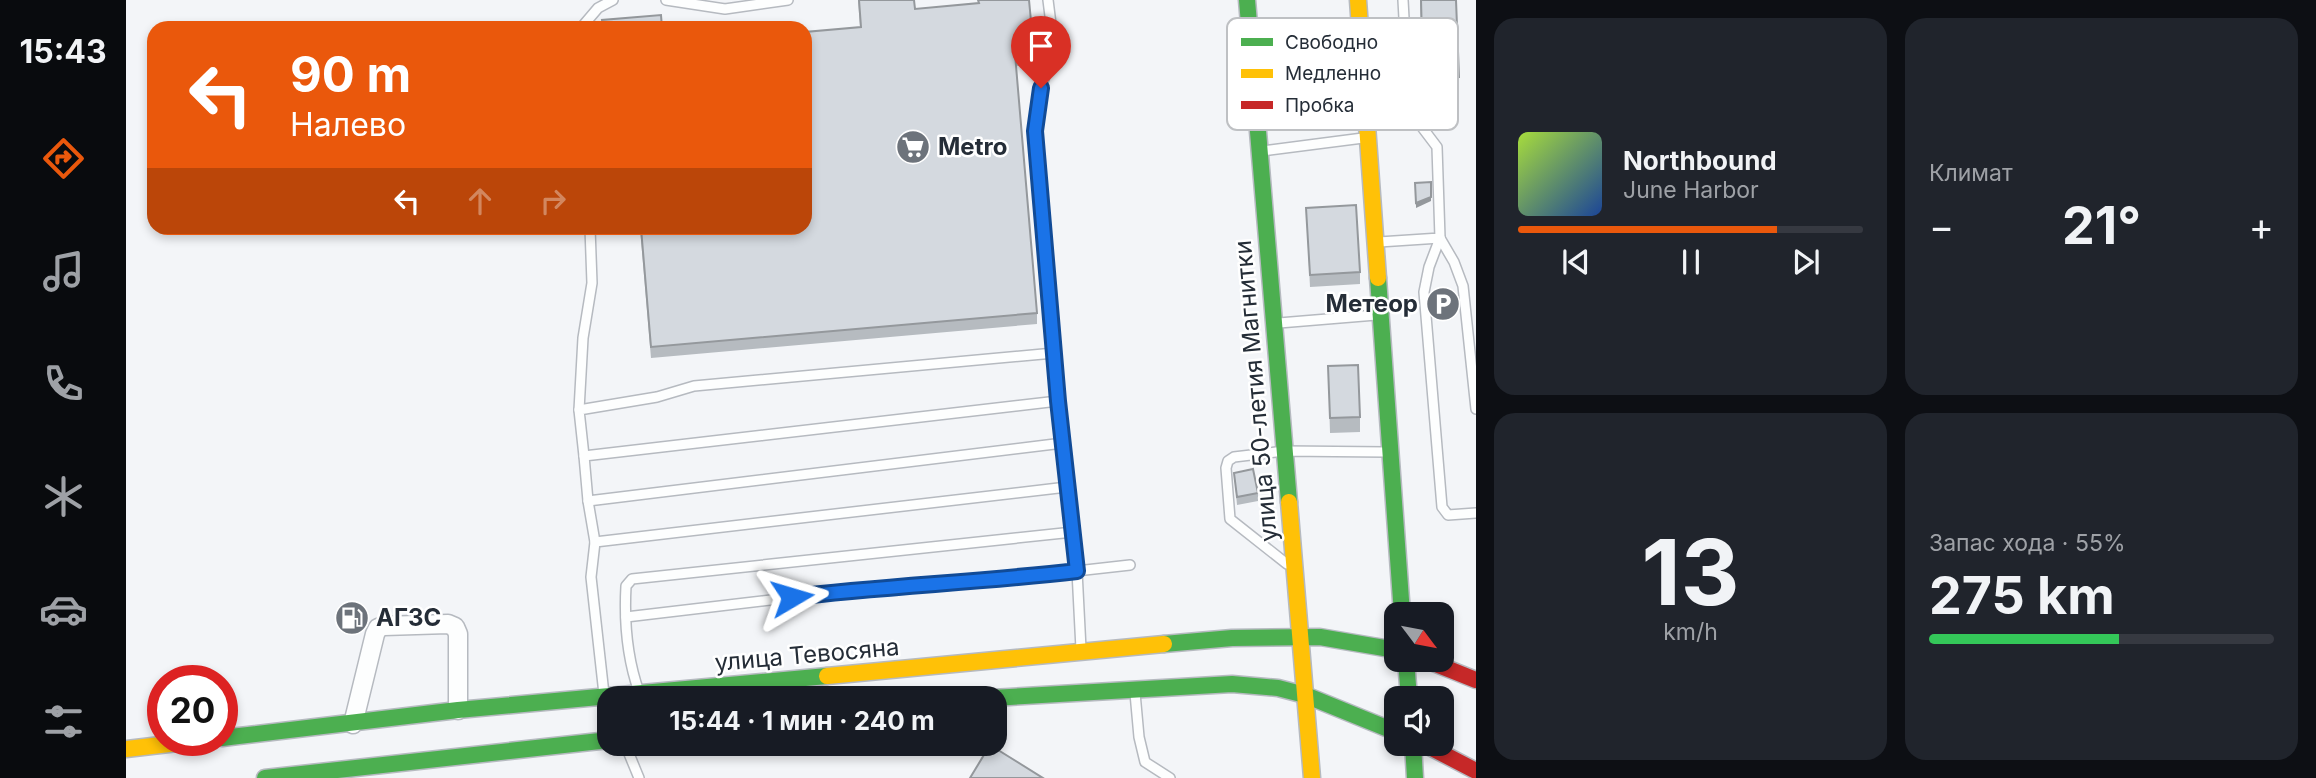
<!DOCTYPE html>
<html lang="ru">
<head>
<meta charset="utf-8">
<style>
  body { margin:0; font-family:Inter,sans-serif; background:#20242c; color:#f1f3f6; height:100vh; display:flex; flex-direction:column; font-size:26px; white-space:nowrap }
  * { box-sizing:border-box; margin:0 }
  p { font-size:23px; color:#9ea1a6 }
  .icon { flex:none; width:38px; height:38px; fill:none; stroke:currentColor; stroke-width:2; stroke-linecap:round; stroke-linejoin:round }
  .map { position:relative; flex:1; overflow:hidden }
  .panel { display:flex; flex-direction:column; gap:18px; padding:18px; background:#0d0f14; width:840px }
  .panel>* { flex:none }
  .guide { position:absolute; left:21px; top:21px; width:665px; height:214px; border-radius:21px; box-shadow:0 4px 10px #0003; background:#ea580c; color:#fff; overflow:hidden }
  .needle { width:46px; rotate:122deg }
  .buttons { position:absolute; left:1258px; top:602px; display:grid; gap:14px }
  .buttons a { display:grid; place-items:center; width:70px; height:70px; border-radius:14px; background:#171b24; box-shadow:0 4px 10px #0003; font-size:35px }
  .speed { position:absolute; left:21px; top:665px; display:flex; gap:14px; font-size:35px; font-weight:700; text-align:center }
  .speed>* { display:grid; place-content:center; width:91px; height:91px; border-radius:50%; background:#171b24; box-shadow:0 4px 10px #0003; line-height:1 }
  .speed .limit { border:10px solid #d22; background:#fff; color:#111 }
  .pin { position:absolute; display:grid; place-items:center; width:60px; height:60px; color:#fff; margin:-72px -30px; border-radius:50% 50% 50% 0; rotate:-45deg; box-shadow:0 0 7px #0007 }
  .pin .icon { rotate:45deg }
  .me { position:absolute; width:77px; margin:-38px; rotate:83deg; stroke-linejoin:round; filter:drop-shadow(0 0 5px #0008) }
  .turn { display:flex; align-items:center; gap:24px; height:147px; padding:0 28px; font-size:32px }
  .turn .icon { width:91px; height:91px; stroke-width:2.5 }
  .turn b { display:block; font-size:49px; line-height:60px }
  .lanes { display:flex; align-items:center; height:66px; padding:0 28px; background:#0003; justify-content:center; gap:35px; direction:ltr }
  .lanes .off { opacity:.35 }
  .big { font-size:52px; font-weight:700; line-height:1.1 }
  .panel .widget { flex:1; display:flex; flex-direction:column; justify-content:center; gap:10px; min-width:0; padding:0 24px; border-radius:21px; background:#20242c }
  .panel .dial { align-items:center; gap:0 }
  .dial b { font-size:91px; line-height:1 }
  .song { display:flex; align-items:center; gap:21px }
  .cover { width:84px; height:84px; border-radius:10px; background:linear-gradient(135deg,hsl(80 70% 55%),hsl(220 70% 35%)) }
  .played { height:7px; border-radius:4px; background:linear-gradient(90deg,#ea580c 75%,#363941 75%) }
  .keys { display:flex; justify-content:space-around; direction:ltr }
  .heat { display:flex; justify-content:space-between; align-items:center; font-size:38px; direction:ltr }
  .charge { height:10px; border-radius:5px; background:linear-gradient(90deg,#34c759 55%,#363941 0) }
  .panel .tiles { flex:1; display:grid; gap:18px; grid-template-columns:repeat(2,1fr) }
  .trip { position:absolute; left:471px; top:686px; width:410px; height:70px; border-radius:21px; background:#171b24; box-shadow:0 4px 10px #0003; font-weight:700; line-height:70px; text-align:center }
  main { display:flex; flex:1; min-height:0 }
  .dock { display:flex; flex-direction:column; width:126px; justify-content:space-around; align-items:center; background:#090b0e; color:#9ea1a6 }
  .dock .icon { width:49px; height:49px }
  .dock .current { color:#ea580c }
  .dock b { font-size:32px; color:#f1f3f6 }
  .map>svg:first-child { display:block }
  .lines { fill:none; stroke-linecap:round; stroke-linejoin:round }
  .lane-casing { stroke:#b6bac0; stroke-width:12 }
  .street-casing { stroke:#b6bac0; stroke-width:21 }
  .fast-casing { stroke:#b6bac0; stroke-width:19 }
  .slow-casing { stroke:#b6bac0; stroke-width:19 }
  .jam-casing { stroke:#b6bac0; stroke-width:19 }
  .lane { stroke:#fdfefe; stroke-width:9 }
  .street { stroke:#fdfefe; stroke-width:18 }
  .fast { stroke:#4caf50; stroke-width:16 }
  .slow { stroke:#ffc107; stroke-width:16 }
  .jam { stroke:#c62828; stroke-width:16 }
  .wall { fill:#b6bbc0 }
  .shaded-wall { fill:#94989c }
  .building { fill:#d4d9df; stroke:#94989c; stroke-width:2 }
  .route-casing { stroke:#114b97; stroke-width:18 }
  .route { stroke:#1a73e8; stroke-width:12 }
  .labels { text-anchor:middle; stroke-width:5; stroke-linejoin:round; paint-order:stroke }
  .poi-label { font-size:24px; font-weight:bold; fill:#252d37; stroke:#fff; text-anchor:start }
  .street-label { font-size:24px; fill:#252d37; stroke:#fff }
  .key { fill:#fff; stroke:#bec0c3; stroke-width:2 }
  .key-label { font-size:19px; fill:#252d37 }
</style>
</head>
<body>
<main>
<nav class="dock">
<b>15:43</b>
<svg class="icon current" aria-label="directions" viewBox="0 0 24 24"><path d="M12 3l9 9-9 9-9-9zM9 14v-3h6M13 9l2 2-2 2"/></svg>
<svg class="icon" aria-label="music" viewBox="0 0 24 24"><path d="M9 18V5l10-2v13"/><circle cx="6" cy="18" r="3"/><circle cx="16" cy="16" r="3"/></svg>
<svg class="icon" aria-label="phone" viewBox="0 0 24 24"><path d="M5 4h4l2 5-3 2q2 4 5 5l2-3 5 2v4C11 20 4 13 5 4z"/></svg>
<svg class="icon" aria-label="climate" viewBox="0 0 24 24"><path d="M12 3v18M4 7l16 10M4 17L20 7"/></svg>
<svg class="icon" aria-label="car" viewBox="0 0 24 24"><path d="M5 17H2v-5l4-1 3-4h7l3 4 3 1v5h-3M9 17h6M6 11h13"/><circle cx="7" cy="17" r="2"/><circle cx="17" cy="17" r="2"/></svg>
<svg class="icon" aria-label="filters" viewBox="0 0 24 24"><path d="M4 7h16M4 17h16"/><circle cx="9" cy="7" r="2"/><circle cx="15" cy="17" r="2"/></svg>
</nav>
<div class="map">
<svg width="1350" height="778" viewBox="0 0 1350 778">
  <rect width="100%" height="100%" fill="#f3f5f8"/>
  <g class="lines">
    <g class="lane-casing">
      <g id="lane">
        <path d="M540,0l59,9 63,-9"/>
        <path d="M922,0l5,40 -3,21 -9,27 -6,43 19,222"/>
        <path d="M455,28l17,-20 15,-8"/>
        <path d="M1245,113l38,-3 -6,-110"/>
        <path d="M1136,151l101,-13"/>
        <path d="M1314,238l-11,29 -5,25 18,215 6,8 28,-2"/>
        <path d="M1314,238l14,24 9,24 13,123"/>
        <path d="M1253,242l61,-4 -3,-91 -28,-37"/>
        <path d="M1153,323l97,-8"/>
        <path d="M453,410l4,-72 9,-55 -2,-55"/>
        <path d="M937,443l-475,58 -4,-45 474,-55 19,170 4,78"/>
        <path d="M458,456l-5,-46 78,-13 37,-11 360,-33 4,48"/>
        <path d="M462,501l7,41 472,-55"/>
        <path d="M469,542l-4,35 13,117"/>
        <path d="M1161,564l-57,-45 -4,-51 2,-7 6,-4 50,-6 102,1"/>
        <path d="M500,617l221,-26 157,-12 126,-14"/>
        <path d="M513,692c-12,-34 -15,-70 -13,-106l6,-7 441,-47"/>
        <path d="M1009,693l4,44 6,25 25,16"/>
        <path d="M499,744l14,34"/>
      </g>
    </g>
    <g class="street-casing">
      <path id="street" d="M227,724l22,-90 3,-6 6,-2 64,-2 7,3 3,7v76"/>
    </g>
    <g class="fast-casing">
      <g id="fast">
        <path d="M1121,0l42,502"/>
        <path d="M1252,278l24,336"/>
        <path d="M1038,644l68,-6 88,-1 76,13"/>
        <path d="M1280,660l3,38"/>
        <path d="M866,698l240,-14 46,4 27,7 91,37"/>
        <path d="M96,738l236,-28 369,-34"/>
        <path d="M1287,744l2,34"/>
        <path d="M139,778l344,-38"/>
      </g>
    </g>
    <g class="slow-casing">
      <g id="slow">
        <path d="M1232,0l20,278"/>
        <path d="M1163,502l23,276"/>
        <path d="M701,676l337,-32"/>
        <path d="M0,749l77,-9"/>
      </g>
    </g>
    <g class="jam-casing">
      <g id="jam">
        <path d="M1300,660l50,20"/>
        <path d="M1298,744l52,27"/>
      </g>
    </g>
    <use href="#lane" class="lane"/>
    <use href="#street" class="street"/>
    <use href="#fast" class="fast"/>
    <use href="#slow" class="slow"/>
    <use href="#jam" class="jam"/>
  </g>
  <g class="wall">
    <path d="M732,0h56l1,9 63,-6v-3h51l5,65 -18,1 21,247v11l-386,34 -11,-130h165l55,-201z"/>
    <path d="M1294,0l39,77v12l-36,1z"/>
    <path d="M1180,208l54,64v12l-50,3z"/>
    <path d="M1202,366l32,51v15l-30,1z"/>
    <path d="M1108,473l24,20v8l-21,4z"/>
  </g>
  <path class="shaded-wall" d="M1305,197v4l-15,7v-5z"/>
  <g class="building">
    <path d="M733,0h55l1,9 64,-6 -1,-3h51l5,53 -19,1 22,259 -386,34 -10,-119h164v-196l56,-5z"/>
    <path d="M1295,0h35l3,77 -36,1z"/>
    <path d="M535,15l1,13h-59l-1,-8z"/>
    <path d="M1305,182v15l-15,6 -1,-20z"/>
    <path d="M1230,205l4,67 -50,3 -4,-67z"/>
    <path d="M1232,365l2,52 -30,1 -2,-52z"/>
    <path d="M1127,469l5,24 -21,4 -3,-24z"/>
    <path d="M864,745l53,33h-73z"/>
  </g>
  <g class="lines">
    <g class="route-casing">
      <path id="route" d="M666,597c94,-11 190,-15 285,-26l-19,-170 -23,-270 6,-43"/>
    </g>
    <use href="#route" class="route"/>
  </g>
  <defs>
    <g id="supermarket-disc" transform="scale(1.75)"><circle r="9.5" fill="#6d737b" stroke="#fff"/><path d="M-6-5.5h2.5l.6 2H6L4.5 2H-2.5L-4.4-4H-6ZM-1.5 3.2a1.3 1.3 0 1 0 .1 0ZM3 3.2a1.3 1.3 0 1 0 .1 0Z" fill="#fff"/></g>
    <g id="parking-disc" transform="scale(1.75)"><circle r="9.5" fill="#6d737b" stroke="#fff"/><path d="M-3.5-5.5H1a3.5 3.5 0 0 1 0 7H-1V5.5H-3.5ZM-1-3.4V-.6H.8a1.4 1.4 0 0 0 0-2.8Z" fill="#fff"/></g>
    <g id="fuel-disc" transform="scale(1.75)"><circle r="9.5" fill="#6d737b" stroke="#fff"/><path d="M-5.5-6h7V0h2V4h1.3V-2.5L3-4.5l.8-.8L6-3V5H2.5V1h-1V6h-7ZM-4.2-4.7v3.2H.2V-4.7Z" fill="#fff"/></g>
  </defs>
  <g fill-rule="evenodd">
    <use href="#supermarket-disc" x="787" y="147"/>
    <use href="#parking-disc" x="1317" y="304"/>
    <use href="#fuel-disc" x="226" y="618"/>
  </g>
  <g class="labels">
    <g class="poi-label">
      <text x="812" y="155">Metro</text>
      <text x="1292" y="312" text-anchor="end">Метеор</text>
      <text x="250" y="626">АГЗС</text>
    </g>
    <g class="street-label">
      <text transform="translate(1130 391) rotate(-95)" y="8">улица 50-летия Магнитки</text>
      <text transform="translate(681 655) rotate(-5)" y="8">улица Тевосяна</text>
    </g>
  </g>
  <rect x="1101" y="18" width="231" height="112" rx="10" class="key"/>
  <rect x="1115" y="38" width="32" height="8" fill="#4caf50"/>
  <rect x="1115" y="69" width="32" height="9" fill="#ffc107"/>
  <rect x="1115" y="101" width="32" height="8" fill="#c62828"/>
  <g class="key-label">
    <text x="1159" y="49">Свободно</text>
    <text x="1159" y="80">Медленно</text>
    <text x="1159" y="112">Пробка</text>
  </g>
</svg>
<div class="buttons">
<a><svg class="needle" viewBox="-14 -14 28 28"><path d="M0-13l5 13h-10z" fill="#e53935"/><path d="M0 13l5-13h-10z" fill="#9ea1a6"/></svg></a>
<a><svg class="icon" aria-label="sound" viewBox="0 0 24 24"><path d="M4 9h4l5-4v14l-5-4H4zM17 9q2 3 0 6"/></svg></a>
</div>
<div class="speed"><div class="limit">20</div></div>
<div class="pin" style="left:915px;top:88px;background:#d93025"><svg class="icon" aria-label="arrive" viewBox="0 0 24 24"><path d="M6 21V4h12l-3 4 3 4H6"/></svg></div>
<svg class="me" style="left:666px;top:597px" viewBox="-20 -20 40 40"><path d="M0-17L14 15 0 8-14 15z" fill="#1a73e8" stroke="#fff" stroke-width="4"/></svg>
<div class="trip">15:44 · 1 мин · 240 m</div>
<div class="guide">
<div class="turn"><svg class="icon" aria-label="left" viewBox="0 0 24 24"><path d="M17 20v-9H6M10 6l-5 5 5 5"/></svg><div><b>90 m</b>Налево</div></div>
<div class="lanes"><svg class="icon" aria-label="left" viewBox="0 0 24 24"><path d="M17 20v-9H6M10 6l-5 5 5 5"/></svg><svg class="icon off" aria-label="ahead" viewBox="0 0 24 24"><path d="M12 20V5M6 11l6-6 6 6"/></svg><svg class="icon off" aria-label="right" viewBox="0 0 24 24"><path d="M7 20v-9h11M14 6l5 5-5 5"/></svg></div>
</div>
</div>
<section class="panel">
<div class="tiles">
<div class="widget">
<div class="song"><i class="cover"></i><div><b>Northbound</b><p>June Harbor</p></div></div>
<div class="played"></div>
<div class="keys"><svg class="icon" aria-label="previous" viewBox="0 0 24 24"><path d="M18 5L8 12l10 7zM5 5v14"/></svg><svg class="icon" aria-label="pause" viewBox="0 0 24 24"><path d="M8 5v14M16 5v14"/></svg><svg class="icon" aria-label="next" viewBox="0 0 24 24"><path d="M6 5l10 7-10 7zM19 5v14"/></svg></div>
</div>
<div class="widget"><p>Климат</p>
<div class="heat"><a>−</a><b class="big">21°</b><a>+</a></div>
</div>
<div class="widget dial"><b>13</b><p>km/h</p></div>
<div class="widget"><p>Запас хода · 55%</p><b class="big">275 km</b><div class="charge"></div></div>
</div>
</section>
</main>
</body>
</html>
